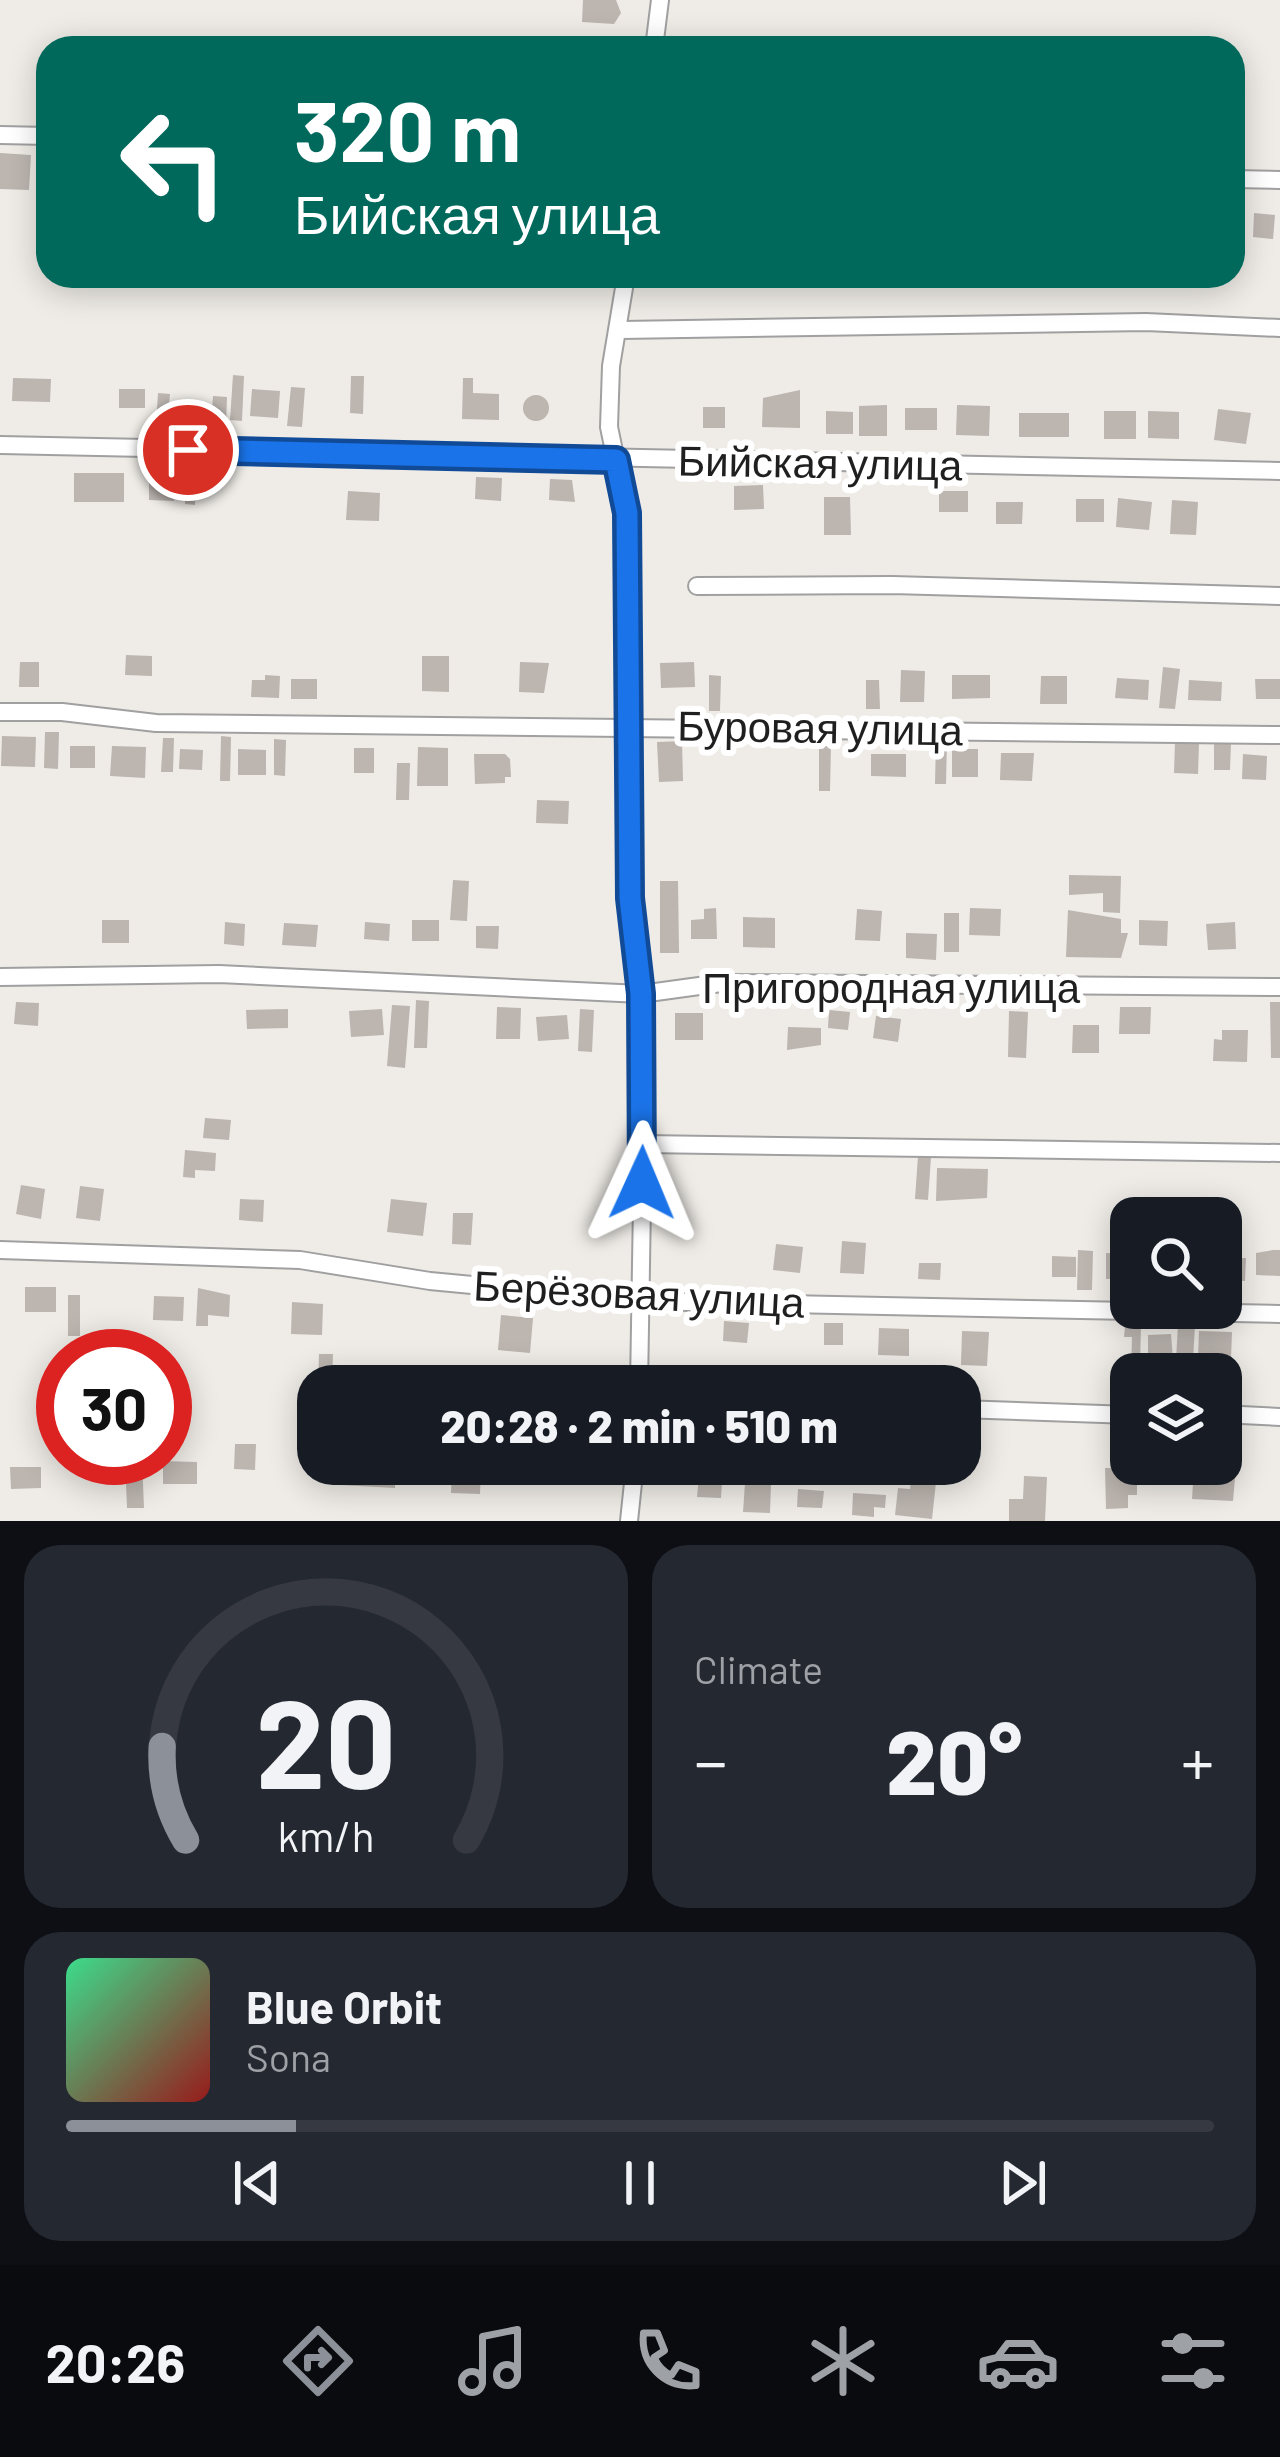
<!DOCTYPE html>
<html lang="en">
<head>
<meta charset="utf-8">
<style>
  body { margin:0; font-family:Barlow,sans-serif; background:#242831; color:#f1f3f6; height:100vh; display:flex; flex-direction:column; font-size:45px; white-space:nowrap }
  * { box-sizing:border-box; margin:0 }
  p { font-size:39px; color:#9ea1a6 }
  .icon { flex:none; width:66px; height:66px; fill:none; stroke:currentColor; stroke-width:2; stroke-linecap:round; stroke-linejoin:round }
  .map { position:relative; height:1521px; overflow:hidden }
  .sheet { display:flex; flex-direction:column; gap:24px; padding:24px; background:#0d0f14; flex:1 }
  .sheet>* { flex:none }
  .banner { position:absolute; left:36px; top:36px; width:1209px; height:252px; border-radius:36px; box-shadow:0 6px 30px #0003; background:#00695c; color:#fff; overflow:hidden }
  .tools { position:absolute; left:1110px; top:1197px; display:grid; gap:24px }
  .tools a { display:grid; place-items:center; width:132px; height:132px; border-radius:24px; background:#171b24; box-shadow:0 6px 30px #0003; font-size:60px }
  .speed { position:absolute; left:36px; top:1329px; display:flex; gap:24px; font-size:60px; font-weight:700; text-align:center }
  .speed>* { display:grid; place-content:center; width:156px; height:156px; border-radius:50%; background:#171b24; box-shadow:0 6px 30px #0003; line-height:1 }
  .speed .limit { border:18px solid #d22; background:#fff; color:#111 }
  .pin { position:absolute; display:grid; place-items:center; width:102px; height:102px; color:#fff; margin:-51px; border:6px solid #fff; border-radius:50%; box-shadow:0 3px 12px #0007 }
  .me { position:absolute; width:132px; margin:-66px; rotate:1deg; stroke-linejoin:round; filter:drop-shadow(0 0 9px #0008) }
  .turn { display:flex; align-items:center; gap:42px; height:252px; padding:0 60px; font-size:54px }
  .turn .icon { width:156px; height:156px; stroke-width:2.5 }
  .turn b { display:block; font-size:84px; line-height:102px }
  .big { font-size:90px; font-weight:800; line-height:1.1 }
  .sheet .card { flex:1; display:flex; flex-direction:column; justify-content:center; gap:18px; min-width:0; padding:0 42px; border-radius:36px; background:#242831 }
  .sheet .dial { align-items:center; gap:0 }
  .dial svg { height:312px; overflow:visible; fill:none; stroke:#363941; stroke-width:7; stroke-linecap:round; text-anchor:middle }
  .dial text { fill:#f1f3f6; stroke:none }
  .song { display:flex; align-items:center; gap:36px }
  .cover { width:144px; height:144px; border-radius:18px; background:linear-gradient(135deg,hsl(150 70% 55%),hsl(0 70% 35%)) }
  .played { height:12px; border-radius:6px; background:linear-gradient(90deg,#8c9099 20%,#363941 20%) }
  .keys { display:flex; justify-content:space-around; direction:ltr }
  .heat { display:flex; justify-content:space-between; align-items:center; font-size:66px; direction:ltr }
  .sheet .tiles { flex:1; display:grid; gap:24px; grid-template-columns:1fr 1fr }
  .card:last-child { grid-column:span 2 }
  .trip { position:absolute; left:297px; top:1365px; width:684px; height:120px; border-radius:36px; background:#171b24; box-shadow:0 6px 30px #0003; font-weight:800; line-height:120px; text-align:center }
  .tab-bar { display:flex; height:192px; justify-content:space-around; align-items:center; background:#090b0e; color:#9ea1a6 }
  .tab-bar .icon { width:84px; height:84px }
  .tab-bar .active { color:#8c9099 }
  .tab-bar b { font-size:54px; color:#f1f3f6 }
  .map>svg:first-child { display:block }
  .building { fill:#bcb5b0 }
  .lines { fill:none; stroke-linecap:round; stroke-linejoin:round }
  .street-casing { stroke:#a0a0a0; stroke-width:20 }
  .street { stroke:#fff; stroke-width:16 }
  .route-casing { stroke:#114b97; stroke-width:30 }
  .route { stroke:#1a73e8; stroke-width:21 }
  .labels { text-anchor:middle; stroke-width:12; stroke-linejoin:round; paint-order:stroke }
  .street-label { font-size:42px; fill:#1f1f1f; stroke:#fff }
</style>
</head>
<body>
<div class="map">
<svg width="1280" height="1521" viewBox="0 0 1280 1521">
  <rect width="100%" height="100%" fill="#efece7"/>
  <g class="building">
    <path d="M583,0h33l5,13 -7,11 -32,-2z"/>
    <path d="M37,152h9l2,34 -11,-1z"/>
    <path d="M0,153l31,2 -2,35 -29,-1z"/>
    <path d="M1233,196h12l-1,45h-11z"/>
    <path d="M1254,213l21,2 -2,24 -20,-2z"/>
    <path d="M233,375l11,1 -2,45 -12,-1z"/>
    <path d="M351,376h13l-1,38 -13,-1z"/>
    <path d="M13,378l38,1 -1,23 -38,-1z"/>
    <path d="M463,378h10v15l26,1v26l-37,-1z"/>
    <path d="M291,387l14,1 -3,39 -15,-1z"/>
    <rect x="119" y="389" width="26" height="19"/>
    <path d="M252,389l28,2 -2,27 -28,-2z"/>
    <path d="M800,390v38l-38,-1 1,-29z"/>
    <path d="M158,393l12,1 -3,31 -11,-1z"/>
    <circle cx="536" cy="408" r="13"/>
    <path d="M213,396l14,1 -1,29 -15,-1z"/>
    <path d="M887,405v31h-28v-30z"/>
    <path d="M957,405l33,1 -1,30 -33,-1z"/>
    <rect x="703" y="407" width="22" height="21"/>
    <rect x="905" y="408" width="32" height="22"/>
    <path d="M1218,409l33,4 -5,31 -32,-4z"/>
    <path d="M826,411l27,1v22h-27z"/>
    <rect x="1104" y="411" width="32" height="28"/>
    <path d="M1148,411l31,1v27l-31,-1z"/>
    <rect x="1019" y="413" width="50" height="24"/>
    <path d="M186,467h10l-1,38 -10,-1z"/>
    <rect x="74" y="473" width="50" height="29"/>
    <path d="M149,474h25v27l-25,-1z"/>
    <path d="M476,477l26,1 -1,23 -26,-2z"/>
    <path d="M550,479l22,1 3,22 -26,-2z"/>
    <path d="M763,485l1,24 -30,1v-24z"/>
    <path d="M348,491l32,2 -1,28 -33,-1z"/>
    <rect x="939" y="491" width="29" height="21"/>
    <path d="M824,497h26l1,38h-27z"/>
    <path d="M1118,498l34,4 -3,28 -33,-3z"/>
    <rect x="1076" y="499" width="28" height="23"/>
    <path d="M1172,500l26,2 -2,33 -26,-1z"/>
    <path d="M996,502h27l-1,22h-26z"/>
    <path d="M126,655l26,1v20l-27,-1z"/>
    <path d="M422,656h27v36l-27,-1z"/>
    <path d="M20,662h19v25h-20z"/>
    <path d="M520,662l29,1 -5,30 -25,-1z"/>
    <path d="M694,662l1,25 -34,1 -1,-25z"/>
    <path d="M1163,667l17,2 -5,40 -16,-1z"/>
    <path d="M901,670l24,1 -1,31h-24z"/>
    <path d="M265,675l15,1 -1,22 -28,-1 1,-17h13z"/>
    <path d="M709,675l12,1 -1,35h-11z"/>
    <path d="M952,675h38v23l-38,1z"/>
    <path d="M1041,676h26v28h-27z"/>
    <path d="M1117,678l32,2 -1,20 -33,-2z"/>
    <rect x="291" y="679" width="26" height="20"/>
    <path d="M1255,679h25v20h-24z"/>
    <path d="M866,680h13l1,29h-14z"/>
    <path d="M1189,680l33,2 -1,19 -33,-1z"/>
    <path d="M45,732h14l-1,37 -14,-1z"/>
    <path d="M2,736l34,1 -1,30 -34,-1z"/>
    <path d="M221,736l10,1 -1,44h-10z"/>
    <path d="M163,738h11l-1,34h-12z"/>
    <path d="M274,739l12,1 -1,36 -11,-1z"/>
    <path d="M936,740h11l-1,44h-11z"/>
    <path d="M682,741l1,40 -24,1 -2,-40z"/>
    <path d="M1175,741l24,1 -1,32 -24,-1z"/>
    <path d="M819,742h12l-1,49h-11z"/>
    <path d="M1214,743h17l-1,27h-16z"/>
    <rect x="70" y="746" width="25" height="22"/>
    <path d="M112,746l34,1 -1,31 -35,-2z"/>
    <path d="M418,747l30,1v38h-31z"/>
    <rect x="354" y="748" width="20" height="25"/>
    <path d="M180,749l23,1 -1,20 -23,-1z"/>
    <path d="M238,749l28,1v25h-28z"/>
    <rect x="952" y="749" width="26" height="28"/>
    <path d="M1001,753h33l-2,28 -32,-1z"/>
    <path d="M474,754h31l5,5 1,18h-6v6l-30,1z"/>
    <path d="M871,754h35v23l-35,-1z"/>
    <path d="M1243,754l24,2 -1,24 -24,-1z"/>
    <path d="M397,763h13l-1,37h-13z"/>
    <path d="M537,800l32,1 -1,23 -32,-1z"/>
    <path d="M1069,875l52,1 -1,37 -17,-1v-19l-34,2z"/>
    <path d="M453,880l16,1 -2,40 -17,-1z"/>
    <path d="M660,881h18l1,72h-19z"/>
    <path d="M716,908l1,31h-26v-19l13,-1v-10z"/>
    <path d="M970,908l31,1 -1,27 -31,-1z"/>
    <path d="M857,909l25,2 -2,30 -25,-1z"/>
    <path d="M1068,910l53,9v14h7l-7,25 -55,-1z"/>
    <rect x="944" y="913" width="15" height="39"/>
    <path d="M743,917l32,1v30l-32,-1z"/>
    <rect x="102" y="920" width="27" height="23"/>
    <rect x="412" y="920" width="27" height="21"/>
    <path d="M1139,920l29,1 -1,25 -28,-1z"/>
    <path d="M225,922l20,2 -1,22 -20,-2z"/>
    <path d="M365,922l25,2 -1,17 -25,-2z"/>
    <path d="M1235,922l1,27 -28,1 -2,-26z"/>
    <path d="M284,923l34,2 -2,22 -34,-2z"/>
    <path d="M476,926h23l-1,23 -22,-1z"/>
    <path d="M906,933l31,1 -1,26 -30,-2z"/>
    <path d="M416,1000l13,1 -2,47h-13z"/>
    <path d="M16,1002l23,1 -1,23 -24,-2z"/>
    <path d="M1270,1002h10v56h-9z"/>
    <path d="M392,1005l18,1 -5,62 -18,-2z"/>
    <path d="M497,1007l24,1 -1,31h-24z"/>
    <path d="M1120,1007h31l-1,27h-31z"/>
    <path d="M288,1009v19l-41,1 -1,-19z"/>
    <path d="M382,1009l2,26 -33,2 -2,-26z"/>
    <path d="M580,1009l14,1 -2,42 -14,-1z"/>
    <path d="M829,1010l21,2 -2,18 -20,-2z"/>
    <path d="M1009,1011l19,1 -2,46 -18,-1z"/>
    <rect x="675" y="1013" width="28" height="27"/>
    <path d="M567,1015l2,24 -31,2 -2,-24z"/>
    <path d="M876,1016l25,3 -3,23 -25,-4z"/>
    <path d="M1073,1025h26v28h-27z"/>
    <path d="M788,1027l33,1v17l-34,5z"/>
    <path d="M1222,1030h26l-1,32 -34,-1 1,-22 8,1z"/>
    <path d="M205,1118l26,2 -2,20 -26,-2z"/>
    <path d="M185,1150l31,3 -1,18 -20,-1v8l-12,-1z"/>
    <path d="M918,1156l13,1 -3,43 -13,-1z"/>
    <path d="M937,1168l51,1 -1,29 -51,3z"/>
    <path d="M21,1185l24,4 -4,30 -25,-5z"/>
    <path d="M80,1186l24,3 -4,32 -24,-3z"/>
    <path d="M240,1199l24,1 -1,22 -24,-2z"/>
    <path d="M391,1199l36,4 -4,33 -36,-4z"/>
    <path d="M453,1213h20l-2,32 -19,-1z"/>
    <path d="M842,1241l24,2 -2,31 -24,-1z"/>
    <path d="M776,1244l27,3 -3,26 -27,-3z"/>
    <path d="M1078,1250l15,1 -1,39h-15z"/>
    <path d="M1273,1250h7v26l-24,-1v-22z"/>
    <path d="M1106,1253l25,1 -5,25h-20z"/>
    <path d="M1052,1256l24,1v20h-24z"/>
    <path d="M1221,1258h25l-1,23 -24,-1z"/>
    <path d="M919,1263h22l-1,17 -22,-1z"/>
    <rect x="25" y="1287" width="31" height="25"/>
    <path d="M198,1288l32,7 -1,22 -21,-2v11h-12z"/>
    <rect x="68" y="1295" width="12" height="41"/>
    <path d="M154,1296l30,1 -1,24 -30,-1z"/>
    <path d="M292,1302l31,2 -1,31 -31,-1z"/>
    <path d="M501,1315l32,3 -3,35 -32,-3z"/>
    <path d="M724,1321l25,2 -2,20 -24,-2z"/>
    <rect x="824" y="1323" width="19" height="22"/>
    <path d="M1178,1324l17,1 -2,36 -17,-1z"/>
    <path d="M1125,1326h16l-1,40h-9l1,-29h-8z"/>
    <path d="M879,1328l30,1v27l-31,-1z"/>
    <path d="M962,1331l27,1 -2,34 -26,-1z"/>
    <path d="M1199,1331l33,1 -1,27 -33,-2z"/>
    <path d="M1171,1334l2,26 -25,1v-26z"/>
    <path d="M319,1354h14l-1,30h-14z"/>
    <path d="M235,1444h21l-1,26 -21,-1z"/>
    <path d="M88,1458h31v17l-31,1z"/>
    <path d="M125,1458h17l2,50h-17z"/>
    <path d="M163,1461l34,1v22h-34z"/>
    <path d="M341,1464h55l-1,24 -55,-3z"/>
    <path d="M700,1464l23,2 -2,32 -24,-1z"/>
    <path d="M1194,1465l42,2 -3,34 -41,-2z"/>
    <path d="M10,1467h31v21l-30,1z"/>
    <path d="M452,1467l29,1 -1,26 -29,-1z"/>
    <path d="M1105,1468h32v27h-9v13l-22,1z"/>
    <path d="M912,1471l25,2 -5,46 -37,-4 3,-27 12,1z"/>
    <path d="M1024,1476l23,1 -2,44h-36v-22h14z"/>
    <path d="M745,1483l26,1 -1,29 -27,-1z"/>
    <path d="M798,1489l26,2 -2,17 -25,-1z"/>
    <path d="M853,1493l33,2 -1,13 -11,-1v10l-22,-2z"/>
  </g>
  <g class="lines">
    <g class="street-casing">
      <g id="street">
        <path d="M654,48l6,-48"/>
        <path d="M0,135l48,1"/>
        <path d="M1233,179l47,1"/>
        <path d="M626,276l-15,90 -2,61 18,86 3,385 11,96 2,150 -4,242"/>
        <path d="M621,330l525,-8 134,6"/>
        <path d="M0,445l1280,26"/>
        <path d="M697,586l195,-1 388,11"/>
        <path d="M0,712h62l94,11 1124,12"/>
        <path d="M0,977l219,-3 422,20 80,-11 559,4"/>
        <path d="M643,1144l637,9"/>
        <path d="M0,1250l300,10 130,21 210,20 640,13"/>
        <path d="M960,1409l171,6"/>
        <path d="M1221,1414l59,3"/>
        <path d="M629,1521l6,-57"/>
      </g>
    </g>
    <use href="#street" class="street"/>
  </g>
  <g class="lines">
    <g class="route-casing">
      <path id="route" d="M188,450l428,10 11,53 3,385 11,96 1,189"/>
    </g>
    <use href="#route" class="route"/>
  </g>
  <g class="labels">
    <g class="street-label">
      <text transform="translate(820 463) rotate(1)" y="15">Бийская улица</text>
      <text transform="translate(820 728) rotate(1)" y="15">Буровая улица</text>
      <text x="891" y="1003">Пригородная улица</text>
      <text transform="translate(639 1294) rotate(3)" y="15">Берёзовая улица</text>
    </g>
  </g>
</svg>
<div class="tools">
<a><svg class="icon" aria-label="search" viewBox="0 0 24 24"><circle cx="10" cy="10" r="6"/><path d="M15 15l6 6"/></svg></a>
<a><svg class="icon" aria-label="layers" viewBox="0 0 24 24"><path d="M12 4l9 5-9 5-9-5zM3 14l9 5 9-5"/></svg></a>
</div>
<div class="speed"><div class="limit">30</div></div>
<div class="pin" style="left:188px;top:450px;background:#d93025"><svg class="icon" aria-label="arrive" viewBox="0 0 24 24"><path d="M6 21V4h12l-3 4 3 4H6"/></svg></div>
<svg class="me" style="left:642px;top:1183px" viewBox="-20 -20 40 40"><path d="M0-17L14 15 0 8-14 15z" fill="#1a73e8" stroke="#fff" stroke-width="4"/></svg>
<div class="trip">20:28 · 2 min · 510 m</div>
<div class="banner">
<div class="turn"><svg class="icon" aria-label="left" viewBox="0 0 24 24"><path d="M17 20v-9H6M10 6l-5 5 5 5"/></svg><div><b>320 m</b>Бийская улица</div></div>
</div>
</div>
<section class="sheet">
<div class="tiles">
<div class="card dial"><svg viewBox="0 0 100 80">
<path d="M14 69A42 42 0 1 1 86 69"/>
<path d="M14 69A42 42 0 0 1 8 45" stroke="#8c9099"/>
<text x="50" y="56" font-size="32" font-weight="700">20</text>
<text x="50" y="72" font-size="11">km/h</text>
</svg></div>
<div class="card"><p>Climate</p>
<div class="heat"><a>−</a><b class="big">20°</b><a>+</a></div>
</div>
<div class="card">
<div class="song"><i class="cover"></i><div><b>Blue Orbit</b><p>Sona</p></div></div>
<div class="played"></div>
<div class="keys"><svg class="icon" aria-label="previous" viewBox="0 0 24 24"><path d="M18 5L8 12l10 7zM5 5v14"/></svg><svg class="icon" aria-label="pause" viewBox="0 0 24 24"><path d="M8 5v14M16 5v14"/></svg><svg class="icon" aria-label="next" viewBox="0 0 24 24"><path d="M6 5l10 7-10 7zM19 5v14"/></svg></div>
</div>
</div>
</section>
<nav class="tab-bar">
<b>20:26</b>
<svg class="icon active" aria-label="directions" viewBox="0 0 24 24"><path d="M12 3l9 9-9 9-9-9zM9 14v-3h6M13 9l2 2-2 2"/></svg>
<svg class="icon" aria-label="music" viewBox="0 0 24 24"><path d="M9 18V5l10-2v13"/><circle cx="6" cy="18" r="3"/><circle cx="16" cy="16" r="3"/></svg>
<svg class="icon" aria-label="phone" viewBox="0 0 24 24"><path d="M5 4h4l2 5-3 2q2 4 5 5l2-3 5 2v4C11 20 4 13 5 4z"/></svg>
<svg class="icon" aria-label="climate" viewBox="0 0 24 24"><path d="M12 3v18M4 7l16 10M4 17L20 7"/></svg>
<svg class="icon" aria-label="car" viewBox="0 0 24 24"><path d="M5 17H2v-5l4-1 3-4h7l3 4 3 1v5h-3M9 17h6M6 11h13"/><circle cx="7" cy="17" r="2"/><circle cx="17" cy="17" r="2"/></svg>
<svg class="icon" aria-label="filters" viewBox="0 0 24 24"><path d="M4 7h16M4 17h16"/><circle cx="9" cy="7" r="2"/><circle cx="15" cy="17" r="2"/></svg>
</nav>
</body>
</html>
